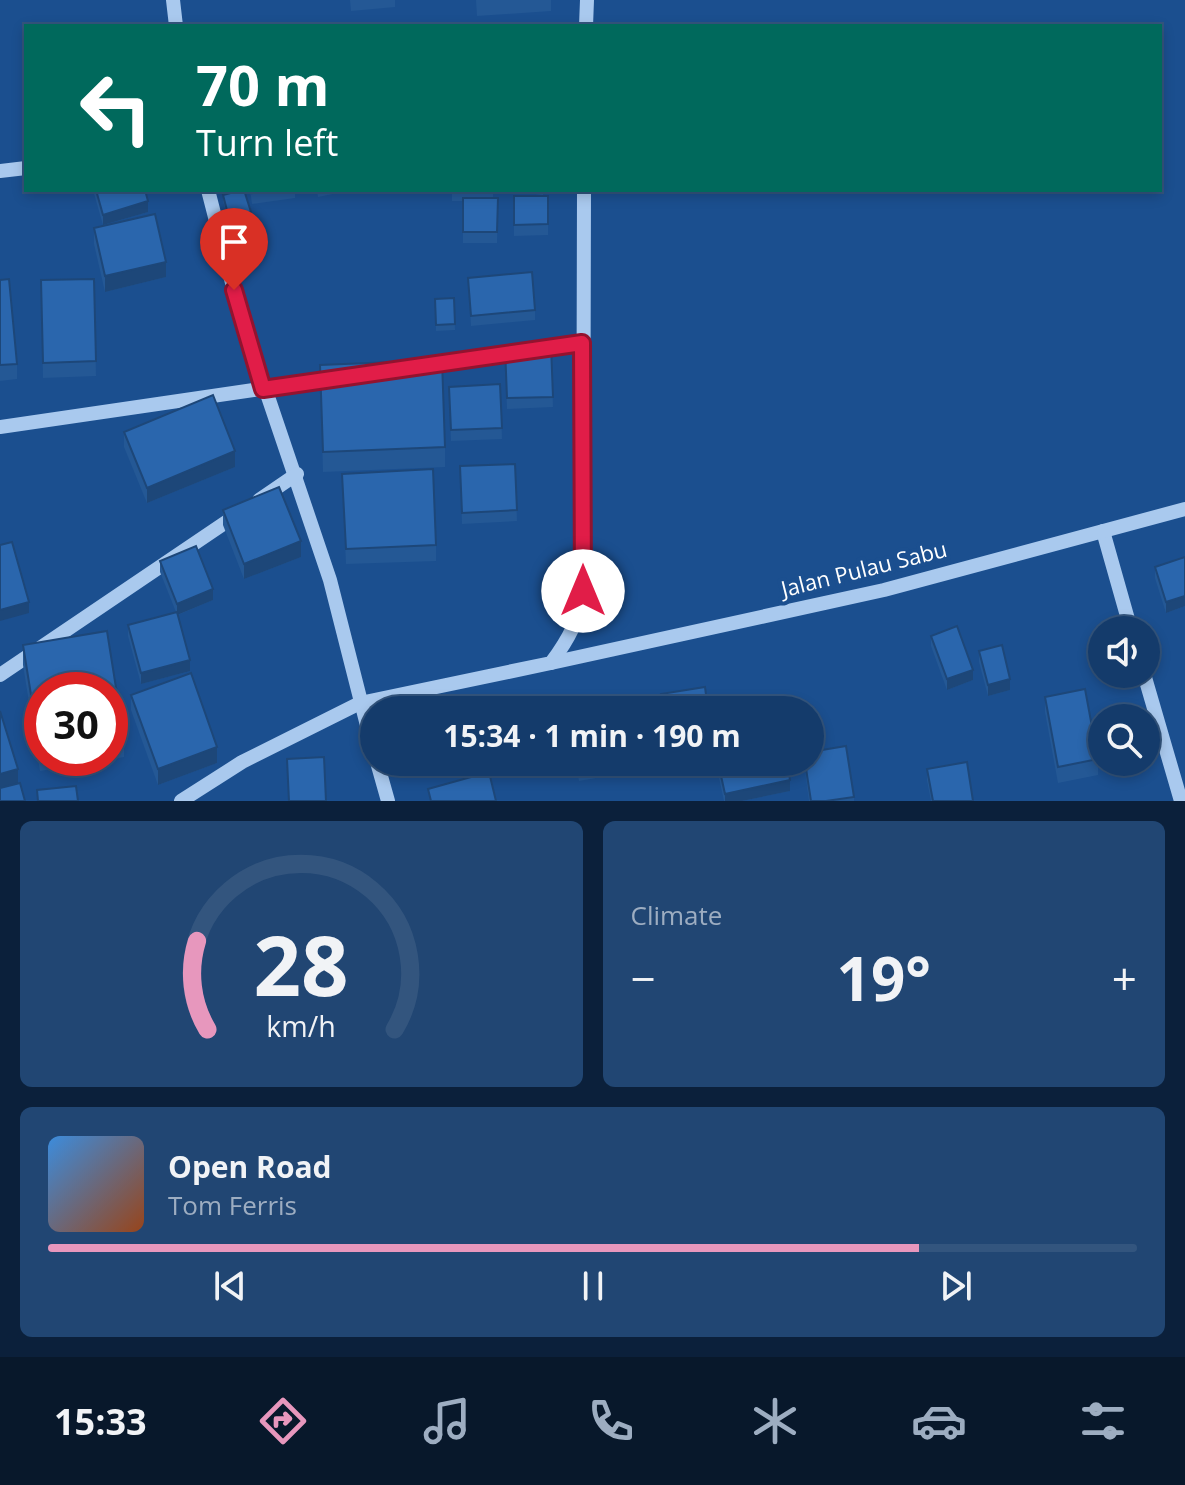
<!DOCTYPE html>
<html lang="en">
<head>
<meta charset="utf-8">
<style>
  body { margin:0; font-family:"Open Sans",sans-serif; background:#214673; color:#f1f3f6; height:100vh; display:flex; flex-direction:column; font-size:30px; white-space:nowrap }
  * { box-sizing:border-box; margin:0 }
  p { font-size:26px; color:#9dadc1 }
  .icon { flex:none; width:44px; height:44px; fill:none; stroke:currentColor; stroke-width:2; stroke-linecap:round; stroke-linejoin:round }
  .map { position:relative; height:801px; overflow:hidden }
  .side { display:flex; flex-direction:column; gap:20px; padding:20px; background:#0b203b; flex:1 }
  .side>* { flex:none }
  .top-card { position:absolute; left:24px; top:24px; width:1138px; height:168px; border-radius:0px; box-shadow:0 4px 12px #0003,0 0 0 2px #33557e; background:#00695c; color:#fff; overflow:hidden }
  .tools { position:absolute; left:1088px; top:616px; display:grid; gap:16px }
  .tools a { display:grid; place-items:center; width:72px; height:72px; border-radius:50%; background:#143b6b; box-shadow:0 4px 12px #0003,0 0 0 2px #33557e; font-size:40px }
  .speed { position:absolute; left:24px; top:672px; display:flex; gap:16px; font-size:40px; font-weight:700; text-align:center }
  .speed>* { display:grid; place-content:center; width:104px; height:104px; border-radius:50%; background:#143b6b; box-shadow:0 4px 12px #0003,0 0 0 2px #33557e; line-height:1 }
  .speed .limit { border:12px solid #d22; background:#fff; color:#111 }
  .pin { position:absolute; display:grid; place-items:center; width:68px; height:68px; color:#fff; margin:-82px -34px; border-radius:50% 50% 50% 0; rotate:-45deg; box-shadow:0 0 8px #0007 }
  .pin .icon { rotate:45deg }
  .me { position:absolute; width:88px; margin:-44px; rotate:0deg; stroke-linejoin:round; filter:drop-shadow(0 0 6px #0008) }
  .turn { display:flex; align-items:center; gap:28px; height:168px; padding:0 40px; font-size:36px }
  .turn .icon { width:104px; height:104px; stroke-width:2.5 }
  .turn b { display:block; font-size:56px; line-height:68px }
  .big { font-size:60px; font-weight:700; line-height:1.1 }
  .side .tile { flex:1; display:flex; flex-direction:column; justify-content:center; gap:12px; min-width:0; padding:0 28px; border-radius:12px; background:#214673 }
  .side .dial { align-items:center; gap:0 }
  .dial svg { height:208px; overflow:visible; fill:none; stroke:#33557e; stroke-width:7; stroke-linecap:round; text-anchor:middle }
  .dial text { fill:#f1f3f6; stroke:none }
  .song { display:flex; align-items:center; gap:24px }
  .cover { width:96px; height:96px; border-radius:12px; background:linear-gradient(135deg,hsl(210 70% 55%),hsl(20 70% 35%)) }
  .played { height:8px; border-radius:4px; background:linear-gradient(90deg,#e797bd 80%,#33557e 80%) }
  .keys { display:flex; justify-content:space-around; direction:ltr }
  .heat { display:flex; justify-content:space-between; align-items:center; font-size:44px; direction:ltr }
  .side .tiles { flex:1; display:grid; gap:20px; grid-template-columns:1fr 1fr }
  .tile:last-child { grid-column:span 2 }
  .trip { position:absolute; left:360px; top:696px; width:464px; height:80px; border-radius:40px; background:#143b6b; box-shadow:0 4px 12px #0003,0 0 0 2px #33557e; font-weight:700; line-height:80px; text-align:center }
  .tab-bar { display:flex; height:128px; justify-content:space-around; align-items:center; background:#08182b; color:#9dadc1 }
  .tab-bar .icon { width:56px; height:56px }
  .tab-bar .current { color:#e797bd }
  .tab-bar b { font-size:36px; color:#f1f3f6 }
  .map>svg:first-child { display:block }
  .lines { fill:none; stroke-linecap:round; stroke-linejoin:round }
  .minor { stroke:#a9c9ee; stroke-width:14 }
  .wall { fill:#245895; fill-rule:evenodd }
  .shaded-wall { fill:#1d4779 }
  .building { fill:#2a66ad; stroke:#1d4779; stroke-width:2 }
  .route-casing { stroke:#92132f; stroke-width:20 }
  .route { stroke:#e11d48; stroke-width:14 }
  .labels { text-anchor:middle; stroke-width:8; stroke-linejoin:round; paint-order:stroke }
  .street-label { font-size:22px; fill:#fff; stroke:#1b4f8f }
</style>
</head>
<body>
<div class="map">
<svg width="1185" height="801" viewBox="0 0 1185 801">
  <rect width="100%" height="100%" fill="#1b4f8f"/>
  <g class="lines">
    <g class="minor">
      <path d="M173,0l3,26"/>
      <path d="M586,26l1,-26"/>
      <path d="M0,171l26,-3"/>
      <path d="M208,190l32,124 90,266 44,173"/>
      <path d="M424,366l158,-23"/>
      <path d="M0,427l336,-49"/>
      <path d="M259,500l38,-26"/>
      <path d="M1103,531l28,99"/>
      <path d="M551,663l333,-73 301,-81"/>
      <path d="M1144,674l37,127"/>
      <path d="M0,675l238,-161"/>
      <path d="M377,762l11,39"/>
      <path d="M181,801l61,-39 118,-59 191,-40c17,-23 29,-44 32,-72l1,-401"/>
    </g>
  </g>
  <g class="wall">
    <path d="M350,0h45v7l-44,4z"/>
    <path d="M476,0h75v11l-74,5z"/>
    <path d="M93,190h52l3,22 -45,13z"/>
    <path d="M250,190h45v8l-43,6z"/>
    <path d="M317,190h35l-34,7z"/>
    <path d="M452,190h41v8h5l-1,45h-34v-42h-11z"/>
    <path d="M505,190h39l-1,5z"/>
    <path d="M223,195l28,23 -22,6 -6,-23z"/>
    <path d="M514,196h34v39l-34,1z"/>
    <path d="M94,228l72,49 -61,15 -11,-48z"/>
    <path d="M468,278l67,32v10l-64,6z"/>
    <path d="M94,279l2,97 -53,2 -2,-98z"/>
    <path d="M0,280l17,84v15l-17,2z"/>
    <path d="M454,298l1,32 -19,1 -1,-32z"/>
    <path d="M551,345l2,62 -46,2 -2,-62z"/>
    <path d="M320,365l125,82v20l-122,5z"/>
    <path d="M500,384l2,55 -51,2 -2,-54z"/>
    <path d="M124,432l111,35 -88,36 -23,-56z"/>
    <path d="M515,464l2,57 -55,3 -2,-58z"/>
    <path d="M342,474l94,71v16l-90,3z"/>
    <path d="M223,510l78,47 -57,22 -21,-54z"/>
    <path d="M1185,557v49l-19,7 -11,-35v-11z"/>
    <path d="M160,561l53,39 -35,15 12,56 -49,13 -13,-48v-11l48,-13 -16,-40z"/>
    <path d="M107,631l17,107v19l-84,14 -17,-106v-20zM42,690h68v68h-68z"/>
    <path d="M931,636l42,44 -26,10 -16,-44z"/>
    <path d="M979,651l31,39 -22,6 -9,-34z"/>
    <path d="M131,695l86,68 -59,22 -27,-75z"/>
    <path d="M1045,697l53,62v16l-40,8 -13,-71z"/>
    <path d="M430,762h48v3l-48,1z"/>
    <path d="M576,762h54v10l-51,9z"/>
    <path d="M669,762h46v9l-43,7z"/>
    <path d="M718,762l72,29 -48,10h-18l-6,-28z"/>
    <path d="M804,762h6l44,35v4h-45z"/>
    <path d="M927,769l46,32h-42l-4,-21z"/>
  </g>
  <g class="shaded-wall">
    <path d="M148,201v11l-45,13v-10z"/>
    <path d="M251,212v6l-22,6v-6z"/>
    <path d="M166,262v15l-61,15v-16z"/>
    <path d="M235,451v16l-88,36v-15z"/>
    <path d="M301,541v16l-57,22v-15z"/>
    <path d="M213,589v11l-36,15v-11z"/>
    <path d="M1185,596v10l-19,7v-11z"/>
    <path d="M29,602v11l-29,8v-11z"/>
    <path d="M190,660v11l-49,13v-11z"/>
    <path d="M973,670v10l-26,10v-11z"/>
    <path d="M1010,679v11l-22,6v-11z"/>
    <path d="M217,747v16l-59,22v-16z"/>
    <path d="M18,769v15l-18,6v-16z"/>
    <path d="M790,780v11l-48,10h-17v-7z"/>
  </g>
  <g class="building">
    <path d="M96,190h49l3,11 -45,14z"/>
    <path d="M242,190h2l7,22 -22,6 -6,-23z"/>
    <path d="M252,190h23l-23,3z"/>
    <path d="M514,196h34v28l-34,1z"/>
    <path d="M463,198h35l-1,34h-34z"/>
    <path d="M155,214l11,48 -61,14 -11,-48z"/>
    <path d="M532,272l3,38 -64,6 -3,-38z"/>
    <path d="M9,279l8,85 -17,1v-85z"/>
    <path d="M94,279l2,82 -53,2 -2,-83z"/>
    <path d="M454,298l1,26 -19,1 -1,-26z"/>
    <path d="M551,345l2,52 -46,1 -2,-51z"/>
    <path d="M442,360l3,87 -122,5 -3,-87z"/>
    <path d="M500,384l2,44 -51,2 -2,-43z"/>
    <path d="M213,395l22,56 -88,37 -23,-56z"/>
    <path d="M515,464l2,46 -55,3 -2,-47z"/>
    <path d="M433,469l3,76 -90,4 -4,-75z"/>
    <path d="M279,487l22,54 -57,23 -21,-54z"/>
    <path d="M12,542l17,60 -29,8v-65z"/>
    <path d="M196,546l17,43 -36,15 -17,-43z"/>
    <path d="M1185,557v39l-19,6 -11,-35z"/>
    <path d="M177,612l13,48 -49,13 -13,-48z"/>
    <path d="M957,626l16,44 -26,9 -16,-43z"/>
    <path d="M107,631l17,107 -14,2v-50h-68v61h-2l-17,-106z"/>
    <path d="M1002,645l8,34 -22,6 -9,-34z"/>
    <path d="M191,673l26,74 -59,22 -27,-74z"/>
    <path d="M705,687l3,23h-45l-2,-16z"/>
    <path d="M1085,689l13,70 -40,8 -13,-70z"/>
    <path d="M477,707v3h-47v-2z"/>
    <path d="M0,711l18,58 -18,5z"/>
    <path d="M846,746l8,51 -28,4h-15l-6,-39h5v-10z"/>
    <path d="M324,757l2,44h-37l-2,-42z"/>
    <path d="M578,762h50l-49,8z"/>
    <path d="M718,762h69l3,18 -65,14z"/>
    <path d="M967,762l6,39h-40l-6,-32z"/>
    <path d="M489,772l7,29h-65l-3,-12z"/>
    <path d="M20,783l5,18h-25v-13z"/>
    <path d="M76,786l2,15h-40l-1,-11z"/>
  </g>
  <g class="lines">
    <g class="route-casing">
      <path id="route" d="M234,290l29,99 319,-46 1,248"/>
    </g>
    <use href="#route" class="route"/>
  </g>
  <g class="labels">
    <g class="street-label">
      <text transform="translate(864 569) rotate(-14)" y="8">Jalan Pulau Sabu</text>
    </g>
  </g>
</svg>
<div class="tools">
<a><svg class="icon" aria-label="sound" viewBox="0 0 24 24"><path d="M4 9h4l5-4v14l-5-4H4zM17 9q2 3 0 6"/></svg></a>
<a><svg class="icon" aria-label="search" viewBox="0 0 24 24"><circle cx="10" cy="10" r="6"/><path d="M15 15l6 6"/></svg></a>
</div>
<div class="speed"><div class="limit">30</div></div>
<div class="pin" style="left:234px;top:290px;background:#d93025"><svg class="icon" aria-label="arrive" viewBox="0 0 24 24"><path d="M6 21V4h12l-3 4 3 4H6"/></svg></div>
<svg class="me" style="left:583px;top:591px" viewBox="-20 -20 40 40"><circle r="19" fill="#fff"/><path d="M0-13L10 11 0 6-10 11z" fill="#e11d48"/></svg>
<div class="trip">15:34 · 1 min · 190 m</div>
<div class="top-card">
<div class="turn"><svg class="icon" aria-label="left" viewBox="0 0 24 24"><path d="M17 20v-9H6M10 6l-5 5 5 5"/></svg><div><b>70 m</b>Turn left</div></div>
</div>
</div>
<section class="side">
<div class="tiles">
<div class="tile dial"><svg viewBox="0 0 100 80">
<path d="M14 69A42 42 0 1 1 86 69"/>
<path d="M14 69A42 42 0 0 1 10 35" stroke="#e797bd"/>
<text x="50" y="56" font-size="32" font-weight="700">28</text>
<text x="50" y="72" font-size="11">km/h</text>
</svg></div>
<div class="tile"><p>Climate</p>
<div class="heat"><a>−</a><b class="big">19°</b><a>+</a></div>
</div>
<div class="tile">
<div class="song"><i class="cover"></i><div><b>Open Road</b><p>Tom Ferris</p></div></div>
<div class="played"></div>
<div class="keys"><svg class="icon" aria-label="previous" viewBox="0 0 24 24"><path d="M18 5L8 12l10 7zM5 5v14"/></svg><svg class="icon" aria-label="pause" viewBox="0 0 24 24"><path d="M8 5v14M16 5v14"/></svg><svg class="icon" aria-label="next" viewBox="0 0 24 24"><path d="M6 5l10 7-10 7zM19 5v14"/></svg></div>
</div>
</div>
</section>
<nav class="tab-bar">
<b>15:33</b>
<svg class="icon current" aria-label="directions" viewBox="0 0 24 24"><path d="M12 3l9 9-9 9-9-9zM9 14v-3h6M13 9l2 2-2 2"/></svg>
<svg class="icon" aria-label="music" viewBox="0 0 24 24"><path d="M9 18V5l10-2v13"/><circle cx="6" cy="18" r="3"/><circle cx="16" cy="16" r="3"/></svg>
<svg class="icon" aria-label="phone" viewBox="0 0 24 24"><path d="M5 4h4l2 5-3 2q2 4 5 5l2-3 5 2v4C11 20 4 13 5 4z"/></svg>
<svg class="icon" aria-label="climate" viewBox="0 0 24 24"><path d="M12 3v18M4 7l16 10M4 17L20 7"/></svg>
<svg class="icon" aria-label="car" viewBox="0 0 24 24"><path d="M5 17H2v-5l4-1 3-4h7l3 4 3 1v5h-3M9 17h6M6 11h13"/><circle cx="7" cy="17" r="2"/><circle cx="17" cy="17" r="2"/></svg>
<svg class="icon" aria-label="filters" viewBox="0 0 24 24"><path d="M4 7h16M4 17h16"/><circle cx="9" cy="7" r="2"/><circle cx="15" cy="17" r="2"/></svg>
</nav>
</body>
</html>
